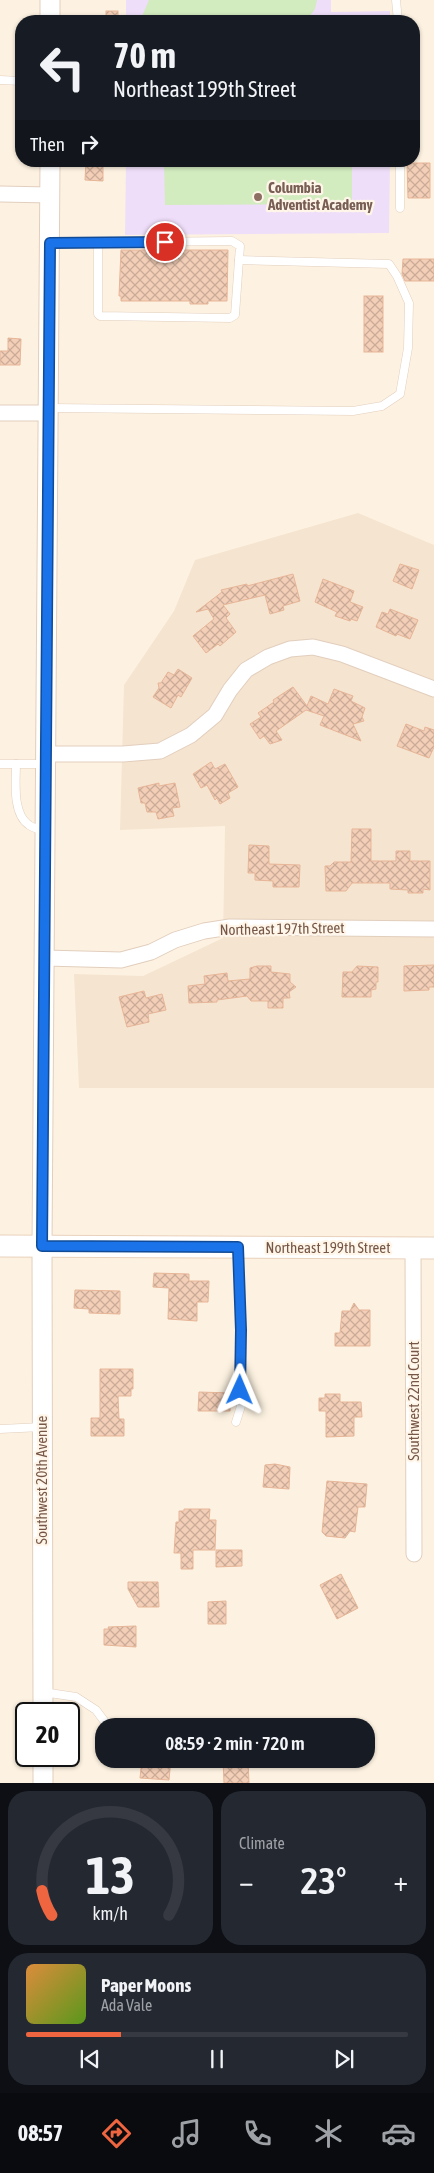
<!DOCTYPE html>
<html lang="en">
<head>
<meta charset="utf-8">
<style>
  body { margin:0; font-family:"Asap Condensed",sans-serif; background:#242831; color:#f1f3f6; height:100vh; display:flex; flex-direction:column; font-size:19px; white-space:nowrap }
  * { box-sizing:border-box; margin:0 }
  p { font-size:16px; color:#9ea1a6 }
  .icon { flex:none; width:28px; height:28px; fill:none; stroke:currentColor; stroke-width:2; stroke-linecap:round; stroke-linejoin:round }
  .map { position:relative; height:1783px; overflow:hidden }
  .drawer { display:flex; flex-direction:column; gap:8px; padding:8px; background:#0d0f14; flex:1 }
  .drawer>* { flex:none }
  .banner { position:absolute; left:15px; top:15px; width:405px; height:152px; border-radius:20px; box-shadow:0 1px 4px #0004; background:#171b24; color:#f1f3f6; overflow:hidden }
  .speed { position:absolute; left:15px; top:1702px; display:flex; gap:10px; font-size:25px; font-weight:700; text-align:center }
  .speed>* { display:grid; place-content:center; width:65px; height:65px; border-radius:50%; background:#171b24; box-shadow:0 1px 4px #0004; line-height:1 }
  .speed .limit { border:2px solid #111; border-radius:8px; background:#fff; color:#111 }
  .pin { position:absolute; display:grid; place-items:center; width:42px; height:42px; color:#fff; margin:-21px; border:2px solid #fff; border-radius:50%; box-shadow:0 1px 5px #0007 }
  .me { position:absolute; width:55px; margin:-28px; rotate:1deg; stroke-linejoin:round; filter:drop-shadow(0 0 4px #0008) }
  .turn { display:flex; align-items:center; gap:18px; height:105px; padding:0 15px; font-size:22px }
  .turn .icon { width:65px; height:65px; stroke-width:2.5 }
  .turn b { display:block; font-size:35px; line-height:42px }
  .then { display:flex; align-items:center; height:48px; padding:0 15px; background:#0003; gap:10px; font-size:19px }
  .big { font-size:38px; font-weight:600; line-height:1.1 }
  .drawer .tile { flex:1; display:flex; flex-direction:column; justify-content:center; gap:8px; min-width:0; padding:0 18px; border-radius:20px; background:#242831 }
  .drawer .dial { align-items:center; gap:0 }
  .dial svg { height:130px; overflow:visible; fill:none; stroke:#363941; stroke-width:7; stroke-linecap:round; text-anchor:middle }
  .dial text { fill:#f1f3f6; stroke:none }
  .song { display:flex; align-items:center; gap:15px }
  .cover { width:60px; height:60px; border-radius:8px; background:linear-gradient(135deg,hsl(30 70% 55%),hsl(90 70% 35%)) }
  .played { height:5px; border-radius:2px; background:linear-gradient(90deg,#ee6540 25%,#363941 25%) }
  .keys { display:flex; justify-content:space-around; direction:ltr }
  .heat { display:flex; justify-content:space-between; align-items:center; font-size:28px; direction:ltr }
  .drawer .tiles { flex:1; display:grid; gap:8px; grid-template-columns:1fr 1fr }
  .tile:last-child { grid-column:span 2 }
  .trip { position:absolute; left:95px; top:1718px; width:280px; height:50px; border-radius:20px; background:#171b24; box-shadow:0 1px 4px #0004; font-weight:600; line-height:50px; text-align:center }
  .tab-bar { display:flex; height:80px; justify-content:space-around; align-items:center; background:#090b0e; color:#9ea1a6 }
  .tab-bar .icon { width:35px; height:35px }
  .tab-bar .current { color:#ee6540 }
  .tab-bar b { font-size:22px; color:#f1f3f6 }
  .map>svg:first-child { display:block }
  .residential { fill:#f5e4cf }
  .education { fill:#efdef9 }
  .pitch { fill:#d2ebbf }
  .building { fill:url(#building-cross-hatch); stroke:#e7b597 }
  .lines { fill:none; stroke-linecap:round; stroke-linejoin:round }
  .service-casing { stroke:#e2cebd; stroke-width:9 }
  .minor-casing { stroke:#e2cebd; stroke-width:17 }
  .tertiary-casing { stroke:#e2cebd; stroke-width:21 }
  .secondary-casing { stroke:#e9d1bc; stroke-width:23 }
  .service { stroke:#fff; stroke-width:8 }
  .minor { stroke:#fff; stroke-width:15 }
  .tertiary { stroke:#fff; stroke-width:19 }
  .secondary { stroke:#fff; stroke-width:21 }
  .route-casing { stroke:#114b97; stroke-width:12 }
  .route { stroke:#1a73e8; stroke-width:9 }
  .education-dot { fill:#8d6e63; stroke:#fff6e9; stroke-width:2 }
  .labels { text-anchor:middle; stroke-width:4.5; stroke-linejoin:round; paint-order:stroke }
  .education-label { font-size:15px; font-weight:bold; fill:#785e54; stroke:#fff6e9; text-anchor:start }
  .street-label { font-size:15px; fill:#765747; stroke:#fff6e9 }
</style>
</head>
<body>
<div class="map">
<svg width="434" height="1783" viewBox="0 0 434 1783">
  <defs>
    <pattern id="building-cross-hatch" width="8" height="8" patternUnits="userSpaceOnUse" patternTransform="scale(1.25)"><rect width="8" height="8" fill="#f4cfb8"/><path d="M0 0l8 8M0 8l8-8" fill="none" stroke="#caab97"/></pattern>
  </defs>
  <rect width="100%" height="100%" fill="#fdf2e1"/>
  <path class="residential" d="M358,513l76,32v543h-355l-5,-114 69,2 80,-38 2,-112 -105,4 4,-145 50,-74 21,-51z"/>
  <g class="education">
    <path d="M126,0h205v12l59,-1v10h-264z"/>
    <path d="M126,161h264l-1,72 -264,2z"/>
  </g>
  <g class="pitch">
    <path d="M149,0h168l-2,9 -9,12h-166z"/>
    <path d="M164,161h188v43l-187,1z"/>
  </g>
  <g class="building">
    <rect x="106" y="11" width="12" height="10"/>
    <path d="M86,161h17v20l-18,-1z"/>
    <path d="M407,163h23v35h-22z"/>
    <path d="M121,250h107l-1,51h-19v3h-18v-3h-69v-5h-2z"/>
    <path d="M403,259h31v22h-29l-3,-7z"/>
    <rect x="364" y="296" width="19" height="56"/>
    <path d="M8,338l13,1 -1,26h-20v-14h8z"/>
    <path d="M400,564l19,6 -7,19 -19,-8z"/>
    <path d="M293,574l7,27 -17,5 1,4 -14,4 -5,-19 -42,10 7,9 -4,4 10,14 -16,14 -2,-2 -12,9 -13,-17 21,-17 -6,-10 -12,3 26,-20 -1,-2 26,-6v2z"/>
    <path d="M323,579l31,12 -4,11 13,5 -6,14 -6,-2 -1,2 -15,-5 2,-4 -22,-10z"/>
    <path d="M390,609l28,11 -8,19 -13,-5 -1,2 -20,-9 6,-15 6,2z"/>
    <path d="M178,669l14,9 -11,19 -3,-2 -7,13 -18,-11 6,-9 -1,-5h3l7,-11 6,3z"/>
    <path d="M293,687l14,19 4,-10 17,8 6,-15 19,7 -2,5 14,7 -3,9 2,4 -11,3 8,17 -41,-16 4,-9 -18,-6 -30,21 6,9 -12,4 -6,-8 -4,3 -10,-15 11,-7 -3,-4 16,-11 -1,-2z"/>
    <path d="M406,724l18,7 1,-4 9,3v17l-5,11 -32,-12z"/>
    <path d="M211,762l4,7 10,-5 13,23 -10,6 2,5 -10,6 -3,-6 -2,2 -8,-15 -6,3 -8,-14z"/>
    <path d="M159,783v3l16,-3 5,24 -8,1 2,8 -16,3 -2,-7h-9l-2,-9h-4l-3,-15z"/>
    <path d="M352,829h19v32h25v-10h14v10h20v29l-7,-1v4h-15v-3l-18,-1v-6h-38l-6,8h-20l-1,-25h5l4,-4h17z"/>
    <path d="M249,845l20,1v18l31,1 -1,22h-26v-6l-18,-1v-7h-7z"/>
    <path d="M434,965v22h-5v3l-25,1v-25z"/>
    <path d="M257,966h14v6l19,2v8l6,5 -7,5 1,6h-7v10h-15v-7h-17l-4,-5 -30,4v2l-28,1 -1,-17 17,-2 -1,-8 23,-3 1,8 22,-2v-11z"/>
    <path d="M357,966l21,1v15h-2v7l-5,1v7h-29l1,-25h9z"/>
    <path d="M144,991l2,7 16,-4 4,16 -18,4 1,8 -22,5 -8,-30z"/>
    <path d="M154,1273l35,1v7h20l-1,21h-11v19l-29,-2 1,-31 -16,-1z"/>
    <path d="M75,1290l45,1v23l-31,-1v-4l-15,-1z"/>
    <path d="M354,1303l5,7h11v36h-35v-13h5l2,-22h8z"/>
    <path d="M100,1369h33v20h-2v7h-13l1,23h5v17h-33v-18h9z"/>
    <path d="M199,1392l32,1 -1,18h-32z"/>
    <path d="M325,1394h15v8h21l1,15h-8v19l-28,1v-26h-7v-13h6z"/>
    <path d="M275,1464l15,3 -1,22 -26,-2 2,-22z"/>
    <path d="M327,1481l40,3 -2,23h-7l-3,25 -5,-1 -5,7 -19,-2 -4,-4z"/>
    <path d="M184,1509h26l-1,11h7l-1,30h-22v19h-12v-16h-7l2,-31h3v-11h5z"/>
    <path d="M216,1550h26v16l-26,1z"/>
    <path d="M341,1574l17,34 -21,11 -17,-34z"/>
    <path d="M128,1582h30l1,25h-21l-10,-18z"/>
    <path d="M226,1601v23h-18v-22z"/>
    <path d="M136,1626v21l-32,-2v-16h5l-1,-2z"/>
    <path d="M142,1759h29l-2,21 -29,-2z"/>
    <path d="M223,1759h25l1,24h-25z"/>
  </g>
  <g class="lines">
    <g class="service-casing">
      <g id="service">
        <path d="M396,0l2,21"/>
        <path d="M0,80l21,1"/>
        <path d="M400,161v47"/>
        <path d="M50,243l182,-2 8,5 -5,69 -5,3 -130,-2 -2,-2v-71"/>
        <path d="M49,408l304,3 29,-5 18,-12 8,-46 1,-45 -12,-27 -8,-12 -150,-4"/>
        <path d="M0,764h46"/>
        <path d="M16,764c0,17 -4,50 13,61 4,3 10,4 15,6"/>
        <path d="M236,1422l5,-16v-76l-3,-81"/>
        <path d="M0,1429l42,-2"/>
        <path d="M43,1692l33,5 20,13 12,16"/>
      </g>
    </g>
    <g class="minor-casing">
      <g id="minor">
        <path d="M0,194l50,1"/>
        <path d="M0,413h49"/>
        <path d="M46,754h77l37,-3 31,-16 24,-20 15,-25 16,-20 22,-13 22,-8 23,-2 29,7 92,35"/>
        <path d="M45,958l76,2 30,-8 24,-12 29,-9 26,-4 204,2"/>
        <path d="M413,1248l1,306"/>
      </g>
    </g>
    <g class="tertiary-casing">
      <g id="tertiary">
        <path d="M50,21v-21"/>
        <path d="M43,1714l-1,-468 8,-1085"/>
        <path d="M43,1756v27"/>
      </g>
    </g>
    <g class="secondary-casing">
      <path id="secondary" d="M0,1246l434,2"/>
    </g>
    <use href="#service" class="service"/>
    <use href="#minor" class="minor"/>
    <use href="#tertiary" class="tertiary"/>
    <use href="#secondary" class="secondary"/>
  </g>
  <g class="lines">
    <g class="route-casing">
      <path id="route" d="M165,242l-115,1 -8,1003 196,1 3,83 -1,60"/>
    </g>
    <use href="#route" class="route"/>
  </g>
  <circle class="education-dot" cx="258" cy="197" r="5"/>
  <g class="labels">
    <g class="education-label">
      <text x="268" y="193">Columbia<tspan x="268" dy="17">Adventist Academy</tspan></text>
    </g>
    <g class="street-label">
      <text transform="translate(282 929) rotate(-1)" y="5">Northeast 197th Street</text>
      <text x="328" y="1253">Northeast 199th Street</text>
      <text transform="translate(414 1401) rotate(-90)" y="5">Southwest 22nd Court</text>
      <text transform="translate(42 1480) rotate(-90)" y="5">Southwest 20th Avenue</text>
    </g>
  </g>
</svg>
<div class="speed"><div class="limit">20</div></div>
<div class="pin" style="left:165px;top:242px;background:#d93025"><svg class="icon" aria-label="arrive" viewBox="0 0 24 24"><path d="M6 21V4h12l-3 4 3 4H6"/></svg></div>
<svg class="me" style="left:240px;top:1390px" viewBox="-20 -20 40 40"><path d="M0-17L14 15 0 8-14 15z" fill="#1a73e8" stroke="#fff" stroke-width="4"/></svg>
<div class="trip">08:59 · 2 min · 720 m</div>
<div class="banner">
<div class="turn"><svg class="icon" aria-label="left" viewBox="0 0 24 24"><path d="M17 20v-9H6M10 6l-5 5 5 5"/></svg><div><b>70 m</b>Northeast 199th Street</div></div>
<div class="then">Then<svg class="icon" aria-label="right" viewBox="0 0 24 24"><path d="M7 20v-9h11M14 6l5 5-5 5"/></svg></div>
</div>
</div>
<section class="drawer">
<div class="tiles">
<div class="tile dial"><svg viewBox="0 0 100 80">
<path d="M14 69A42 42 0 1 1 86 69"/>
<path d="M14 69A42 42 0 0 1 8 54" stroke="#ee6540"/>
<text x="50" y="56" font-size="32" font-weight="700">13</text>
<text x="50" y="72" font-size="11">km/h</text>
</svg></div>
<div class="tile"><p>Climate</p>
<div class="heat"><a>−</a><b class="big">23°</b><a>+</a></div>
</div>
<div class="tile">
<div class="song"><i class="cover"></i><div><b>Paper Moons</b><p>Ada Vale</p></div></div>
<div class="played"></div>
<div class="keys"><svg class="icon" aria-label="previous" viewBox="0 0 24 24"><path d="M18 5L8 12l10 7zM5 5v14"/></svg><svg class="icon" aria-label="pause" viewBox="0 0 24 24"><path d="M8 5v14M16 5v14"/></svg><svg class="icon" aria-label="next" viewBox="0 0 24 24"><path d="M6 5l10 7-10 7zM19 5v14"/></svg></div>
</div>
</div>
</section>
<nav class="tab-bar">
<b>08:57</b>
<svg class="icon current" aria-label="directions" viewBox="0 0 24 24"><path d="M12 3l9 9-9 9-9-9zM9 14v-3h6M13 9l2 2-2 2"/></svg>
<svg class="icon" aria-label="music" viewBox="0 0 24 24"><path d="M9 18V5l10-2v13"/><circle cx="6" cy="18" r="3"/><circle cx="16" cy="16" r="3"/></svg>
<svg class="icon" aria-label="phone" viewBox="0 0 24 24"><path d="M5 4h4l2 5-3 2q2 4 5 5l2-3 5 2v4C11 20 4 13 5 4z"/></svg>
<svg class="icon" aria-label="climate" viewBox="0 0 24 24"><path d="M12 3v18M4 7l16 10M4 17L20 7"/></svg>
<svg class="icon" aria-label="car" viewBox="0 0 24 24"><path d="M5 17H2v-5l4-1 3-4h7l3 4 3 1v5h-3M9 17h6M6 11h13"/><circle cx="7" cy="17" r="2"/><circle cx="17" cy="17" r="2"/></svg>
</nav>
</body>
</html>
